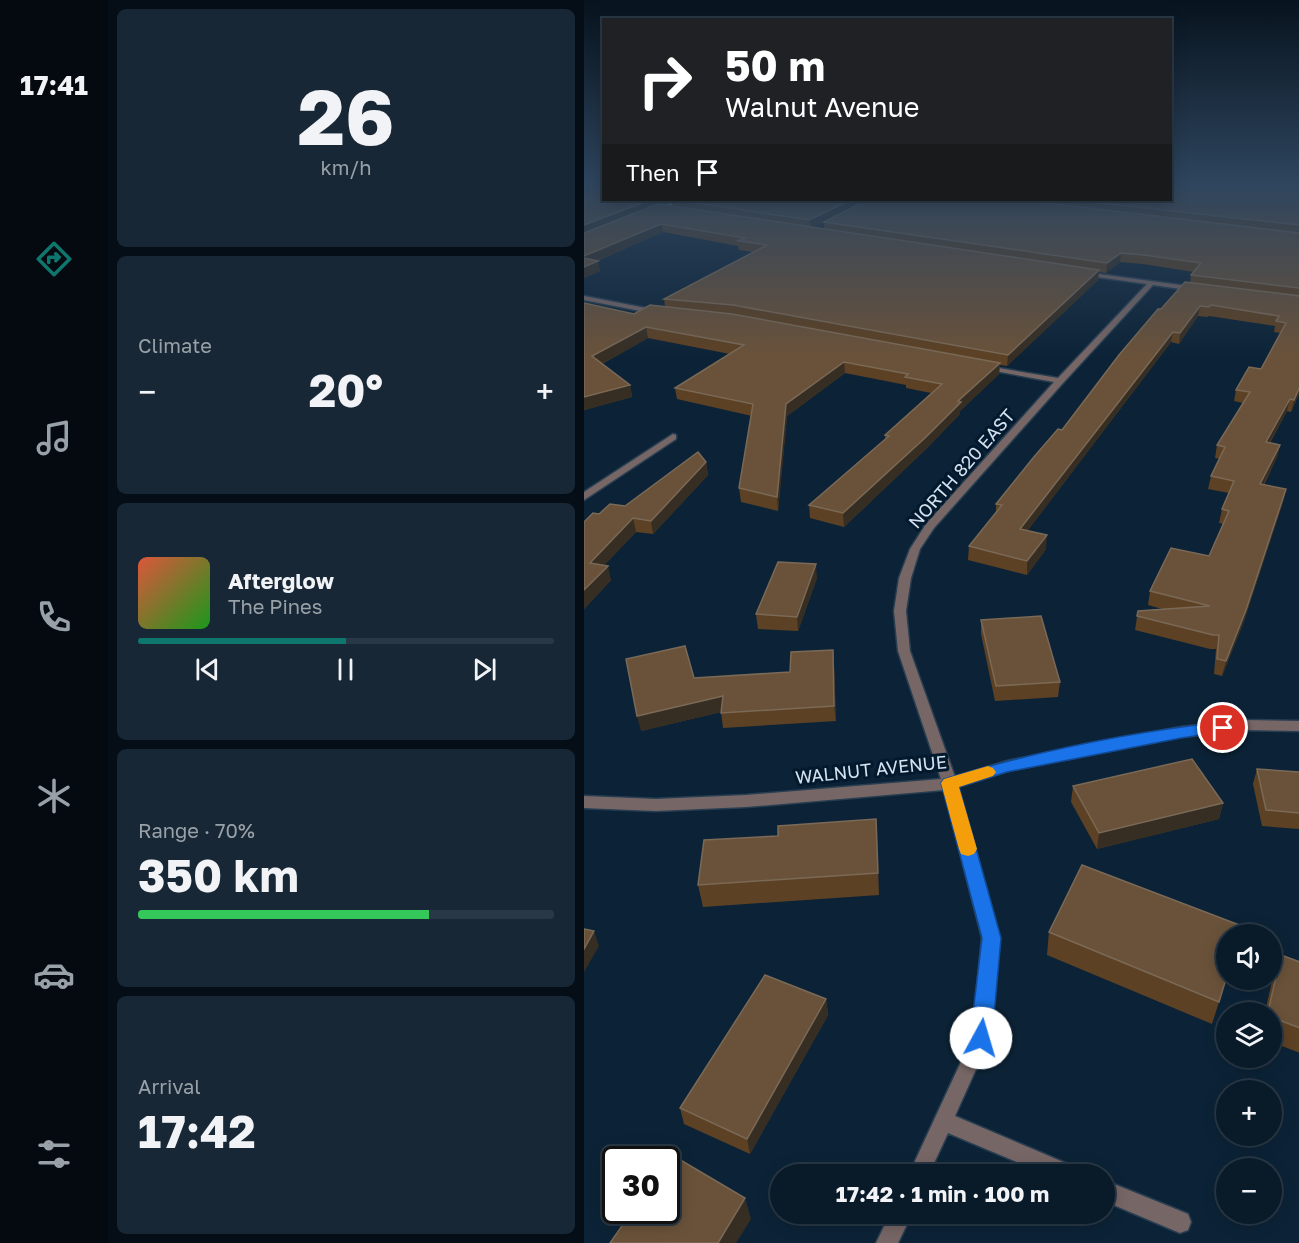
<!DOCTYPE html>
<html lang="en">
<head>
<meta charset="utf-8">
<style>
  body { margin:0; font-family:"Golos Text",sans-serif; background:#172735; color:#f1f3f6; height:100vh; display:flex; flex-direction:column; font-size:22px; white-space:nowrap }
  * { box-sizing:border-box; margin:0 }
  p { font-size:20px; color:#99a1a8 }
  .icon { flex:none; width:33px; height:33px; fill:none; stroke:currentColor; stroke-width:2; stroke-linecap:round; stroke-linejoin:round }
  .map { position:relative; flex:1; overflow:hidden }
  .sheet { display:flex; flex-direction:column; gap:9px; padding:9px; background:#050e17; width:476px }
  .sheet>* { flex:none }
  .hud { position:absolute; left:18px; top:18px; width:570px; height:183px; border-radius:0px; box-shadow:0 3px 15px #0003,0 0 0 2px #293846; background:#202124; color:#fff; overflow:hidden }
  .fabs { position:absolute; left:632px; top:924px; display:grid; gap:12px }
  .fabs a { display:grid; place-items:center; width:66px; height:66px; border-radius:50%; background:#091a29; box-shadow:0 3px 15px #0003,0 0 0 2px #293846; font-size:30px }
  .speed { position:absolute; left:18px; top:1146px; display:flex; gap:12px; font-size:30px; font-weight:700; text-align:center }
  .speed>* { display:grid; place-content:center; width:78px; height:78px; border-radius:50%; background:#091a29; box-shadow:0 3px 15px #0003,0 0 0 2px #293846; line-height:1 }
  .speed .limit { border:3px solid #111; border-radius:9px; background:#fff; color:#111 }
  .pin { position:absolute; display:grid; place-items:center; width:51px; height:51px; color:#fff; margin:-26px; border:3px solid #fff; border-radius:50%; box-shadow:0 2px 6px #0007 }
  .me { position:absolute; width:66px; margin:-33px; rotate:6deg; stroke-linejoin:round; filter:drop-shadow(0 0 4px #0008) }
  .turn { display:flex; align-items:center; gap:21px; height:126px; padding:0 24px; font-size:27px }
  .turn .icon { width:78px; height:78px; stroke-width:2.5 }
  .turn b { display:block; font-size:42px; line-height:51px }
  .then { display:flex; align-items:center; height:57px; padding:0 24px; background:#0003; gap:12px; font-size:22px }
  .big { font-size:45px; font-weight:700; line-height:1.1 }
  .sheet .card { flex:1; display:flex; flex-direction:column; justify-content:center; gap:9px; min-width:0; padding:0 21px; border-radius:9px; background:#172735 }
  .sheet .dial { align-items:center; gap:0 }
  .dial b { font-size:78px; line-height:1 }
  .song { display:flex; align-items:center; gap:18px }
  .cover { width:72px; height:72px; border-radius:9px; background:linear-gradient(135deg,hsl(10 70% 55%),hsl(120 70% 35%)) }
  .played { height:6px; border-radius:3px; background:linear-gradient(90deg,#0f766e 50%,#293846 50%) }
  .keys { display:flex; justify-content:space-around; direction:ltr }
  .heat { display:flex; justify-content:space-between; align-items:center; font-size:33px; direction:ltr }
  .charge { height:9px; border-radius:4px; background:linear-gradient(90deg,#34c759 70%,#293846 0) }
  .trip { position:absolute; left:186px; top:1164px; width:345px; height:60px; border-radius:30px; background:#091a29; box-shadow:0 3px 15px #0003,0 0 0 2px #293846; font-weight:700; line-height:60px; text-align:center }
  main { display:flex; flex:1; min-height:0 }
  .menu { display:flex; flex-direction:column; width:108px; justify-content:space-around; align-items:center; background:#040a10; color:#99a1a8 }
  .menu .icon { width:42px; height:42px }
  .menu .current { color:#0f766e }
  .menu b { font-size:27px; color:#f1f3f6 }
  .map>svg:first-child { display:block }
  .lines { fill:none; stroke-linecap:round; stroke-linejoin:round }
  .street-casing { stroke:#283e51; stroke-width:3 }
  .secondary-casing { stroke:#283e51; stroke-width:3 }
  .street { fill:#766; fill-rule:evenodd }
  .secondary { fill:#a88d8e; fill-rule:evenodd }
  .wall { fill:#5d4124; fill-rule:evenodd }
  .shaded-wall { fill:#372e23 }
  .building { fill:#6a523a; stroke:#7a6956; stroke-width:1.5 }
  .route { fill:#1a73e8; stroke:#114b97; stroke-width:1.5 }
  .slow { fill:#f59e0b }
  .labels { text-anchor:middle; stroke-width:6; stroke-linejoin:round; paint-order:stroke }
  .street-label { font-size:18px; fill:#d4e2ef; stroke:#03192d }
</style>
</head>
<body>
<main>
<nav class="menu">
<b>17:41</b>
<svg class="icon current" aria-label="directions" viewBox="0 0 24 24"><path d="M12 3l9 9-9 9-9-9zM9 14v-3h6M13 9l2 2-2 2"/></svg>
<svg class="icon" aria-label="music" viewBox="0 0 24 24"><path d="M9 18V5l10-2v13"/><circle cx="6" cy="18" r="3"/><circle cx="16" cy="16" r="3"/></svg>
<svg class="icon" aria-label="phone" viewBox="0 0 24 24"><path d="M5 4h4l2 5-3 2q2 4 5 5l2-3 5 2v4C11 20 4 13 5 4z"/></svg>
<svg class="icon" aria-label="climate" viewBox="0 0 24 24"><path d="M12 3v18M4 7l16 10M4 17L20 7"/></svg>
<svg class="icon" aria-label="car" viewBox="0 0 24 24"><path d="M5 17H2v-5l4-1 3-4h7l3 4 3 1v5h-3M9 17h6M6 11h13"/><circle cx="7" cy="17" r="2"/><circle cx="17" cy="17" r="2"/></svg>
<svg class="icon" aria-label="filters" viewBox="0 0 24 24"><path d="M4 7h16M4 17h16"/><circle cx="9" cy="7" r="2"/><circle cx="15" cy="17" r="2"/></svg>
</nav>
<section class="sheet">
<div class="card dial"><b>26</b><p>km/h</p></div>
<div class="card"><p>Climate</p>
<div class="heat"><a>−</a><b class="big">20°</b><a>+</a></div>
</div>
<div class="card">
<div class="song"><i class="cover"></i><div><b>Afterglow</b><p>The Pines</p></div></div>
<div class="played"></div>
<div class="keys"><svg class="icon" aria-label="previous" viewBox="0 0 24 24"><path d="M18 5L8 12l10 7zM5 5v14"/></svg><svg class="icon" aria-label="pause" viewBox="0 0 24 24"><path d="M8 5v14M16 5v14"/></svg><svg class="icon" aria-label="next" viewBox="0 0 24 24"><path d="M6 5l10 7-10 7zM19 5v14"/></svg></div>
</div>
<div class="card"><p>Range · 70%</p><b class="big">350 km</b><div class="charge"></div></div>
<div class="card"><p>Arrival</p><b class="big">17:42</b></div>
</section>
<div class="map">
<svg width="716" height="1243" viewBox="0 0 716 1243">
  <rect width="100%" height="100%" fill="#0c2337"/>
  <g class="lines">
    <g class="street-casing">
      <g id="street">
        <path d="M500,272l111,15 3,2 -3,2 -42,-6 -90,98 -129,145 -14,21 -9,29 -5,33 4,40 45,126 52,-16 174,-34 63,-7 56,1v10l-56,-1 -63,7 -173,34 -50,16 42,151 -10,100 -35,78 120,51 3,7h-33l-97,-41 -19,41h-20l63,-136 10,-100 -38,-148 -198,17 -90,4 -72,-3v-12l72,3 90,-4 195,-16 -43,-128 -4,-40 5,-33 11,-29 16,-25 128,-142 -70,-13 -4,-2 1,-2 77,13 89,-94 -65,-9v-2z"/>
        <path d="M0,296l72,14 4,2 -4,2 -72,-14z"/>
        <path d="M89,434l3,1v4l-92,61v-8z"/>
        <path d="M520,1180l84,34 3,8 -3,8 -8,3 -76,-32z"/>
        <path d="M306,1214h22l-14,29h-22z"/>
      </g>
    </g>
    <g class="secondary-casing">
      <path id="secondary" d="M93,200h7l-30,12 -5,-1z"/>
    </g>
    <use href="#street" class="street"/>
    <use href="#secondary" class="secondary"/>
  </g>
  <g class="wall">
    <path d="M0,184l20,16h566v-16h130v208l-9,20 -4,-1 -17,32 10,2 -3,12 -13,28 22,4 -3,13 -40,122 -21,52 -8,-2 2,-25h-6l-75,-19 3,-19 24,-2 -14,-4 2,-14 59,-35 15,-32 -5,-1 3,-14 7,-16 -21,-4 3,-13 9,-17 -5,-1 2,-13 26,-42 -9,-2 2,-11 25,-21 19,-36 -6,-1 1,-6 -66,-10 -2,1 -9,-1 -19,28 -8,-2 -143,188 18,19 -19,26 -59,-15 1,-14 27,-34v-8l66,-74 99,-121 29,-26 1,-8 3,-3 -51,-8 -23,-2 -14,11 -7,-1 -1,8 -91,86 -7,-1 -1,9 -39,37v3l-34,35 -82,78 -34,-9 -1,-13 76,-66v-4l46,-42 -25,-5v-3l-61,-12 -58,43 -9,95 -37,-9 -2,-14 13,-72 -75,-17 -2,-11 55,-34 -82,-16 -46,26 28,21 2,12 -48,13v-107l50,11 31,-7 -1,-8 89,-47 -14,-2 -1,-4 -75,-14 -66,29 3,10 -16,7zM87,200l1,6 -11,-2zM254,214l-14,8v7l-11,-2z"/>
    <path d="M122,462l2,13 -55,59 -17,-2 -32,33 7,15 -27,29v-87l15,-8 26,-8z"/>
    <path d="M233,578l-19,53 -40,-2 -2,-15z"/>
    <path d="M397,620l79,62 -2,15 -63,4 -14,-67z"/>
    <path d="M250,665l2,56 -113,7 -2,-16 -80,19 53,-53 96,-6z"/>
    <path d="M673,769l43,3v57l-38,-3 -9,-42z"/>
    <path d="M489,786l150,17 -4,16 -122,30 -26,-47z"/>
    <path d="M293,841l2,54 -176,12 -5,-22z"/>
    <path d="M465,932l177,48 -14,44 -165,-69z"/>
    <path d="M697,955l19,7v91l-29,-11v-30h-6l8,-35z"/>
    <path d="M242,999l2,16 -78,139 -66,-30 -4,-16z"/>
  </g>
  <g class="shaded-wall">
    <path d="M66,200h21l-87,35v-10z"/>
    <path d="M267,200h17l-58,29 -1,-9z"/>
    <path d="M77,224l2,8 -79,34v-10z"/>
    <path d="M537,253l-1,9 -14,11 1,-10z"/>
    <path d="M14,261l2,10 -16,7v-11z"/>
    <path d="M515,270l-1,10 -91,86 1,-11z"/>
    <path d="M616,306l-2,10 -19,28 1,-11z"/>
    <path d="M62,327l2,11 -54,30 -2,-12z"/>
    <path d="M589,332l-2,10 -152,200 1,-13z"/>
    <path d="M260,362l1,11 -58,43 -9,95 -1,-14 9,-93z"/>
    <path d="M416,363l-1,11 -39,37v3l-34,35 -82,78 -1,-14 115,-112z"/>
    <path d="M46,385l2,12 -48,13v-13z"/>
    <path d="M716,386v6l-9,20 3,-12z"/>
    <path d="M706,399l-3,12 -24,43 3,-12z"/>
    <path d="M696,445l-3,12 -20,40 3,-13z"/>
    <path d="M122,462l2,13 -55,59 -2,-13z"/>
    <path d="M702,489l-3,13 -40,122 -21,52 4,-15z"/>
    <path d="M49,518l3,14 -43,45 -3,-14z"/>
    <path d="M463,535l-1,14 -19,26v-14z"/>
    <path d="M232,564l1,14 -19,53 -1,-14z"/>
    <path d="M24,566l3,14 -27,29v-19z"/>
    <path d="M249,650l1,15 2,56 -2,-15z"/>
    <path d="M139,696l2,15 -84,20 -4,-15z"/>
    <path d="M639,803l-4,16 -122,30 2,-16z"/>
    <path d="M10,931l5,15 -15,26v-23z"/>
    <path d="M242,999l2,16 -78,139 -3,-15z"/>
    <path d="M161,1198l6,21 -15,24h-18z"/>
  </g>
  <g class="building">
    <path d="M0,184h20v16h46l-66,25z"/>
    <path d="M586,184h92l38,4v37l-227,-25h97z"/>
    <path d="M91,200h176l-42,20z"/>
    <path d="M283,200h153l280,33v55l-109,-13 10,-12 -57,-8 -23,-2 -14,10 -283,-41z"/>
    <path d="M74,204l441,66 -91,85 -275,-50 -69,-6 103,-54 -29,-4 7,-3 -84,-14 -77,32v-23z"/>
    <path d="M0,258l14,3 -14,6z"/>
    <path d="M601,282l115,14v90l-6,14 -4,-1 -24,43 14,3 -20,39 26,5 -40,121 -20,51 -9,-2 2,-24h-6l-76,-19 1,-5 72,-5 -60,-15 21,-43 38,8 20,-45 -7,-2 12,-28 -23,-5 14,-29 -8,-2 33,-53 -14,-2 13,-23 12,2 25,-46 -10,-2 3,-5 -68,-11 -2,2 -9,-1 -20,27 -7,-1 -153,197 27,6 -20,26 -58,-15 33,-41 -6,-1 37,-46 25,-29 4,1 57,-75 39,-46h3z"/>
    <path d="M0,303l50,11 16,-9 82,9 268,49 -42,38 3,1 -35,35 -83,76 -34,-8 80,-69 -4,-1 57,-51 -37,-7 3,-3 -64,-12 -58,42 -9,93 -38,-9 14,-84 -78,-16 69,-43 -98,-18 -54,29 38,29 -46,12z"/>
    <path d="M114,452l8,10 -55,59 -18,-3 -43,45 18,3 -24,24v-68l9,-9 6,1 11,-10 15,2z"/>
    <path d="M194,562l38,2 -19,53 -41,-3z"/>
    <path d="M457,616l19,66 -64,4 -15,-66z"/>
    <path d="M101,646l9,32 96,-6 1,-20 42,-2 1,56 -113,7 2,-17 -86,20 -11,-57z"/>
    <path d="M608,759l31,44 -124,30 -26,-47z"/>
    <path d="M673,769l43,3v41l-34,-3z"/>
    <path d="M292,819l2,54 -180,12 6,-45 74,-4v-10z"/>
    <path d="M498,865l160,61 -2,8h-14v45l-7,23 -170,-70z"/>
    <path d="M0,929l10,2 -10,18z"/>
    <path d="M697,955l19,7v66l-29,-11v-5h-3z"/>
    <path d="M181,975l61,24 -79,140 -67,-31z"/>
    <path d="M88,1155l73,43 -27,45h-108l23,-33h33v-48z"/>
  </g>
  <linearGradient id="sky" x2="0" y2="1"><stop stop-color="#07131e"/><stop offset="0.51" stop-color="#2e455e"/><stop offset="1" stop-color="#2e455e" stop-opacity="0"/></linearGradient>
  <rect width="716" height="358" fill="url(#sky)"/>
  <path class="route" d="M639,722l5,2 3,4 -3,3 -47,7 -174,34 -48,15 42,151 -9,100 -3,7 -8,3 -7,-3 -4,-7 12,-100 -41,-155 3,-4c90,-27 185,-47 279,-57z"/>
  <path class="slow" d="M404,766l5,2 3,4 -3,4 -34,11 18,62 -3,5 -6,2 -7,-2 -2,-5 -18,-66 3,-4z"/>
  <g class="labels">
    <g class="street-label">
      <text transform="translate(378 469) rotate(-49)" y="6">NORTH 820 EAST</text>
      <text transform="translate(287 770) rotate(-6)" y="6">WALNUT AVENUE</text>
    </g>
  </g>
</svg>
<div class="fabs">
<a><svg class="icon" aria-label="sound" viewBox="0 0 24 24"><path d="M4 9h4l5-4v14l-5-4H4zM17 9q2 3 0 6"/></svg></a>
<a><svg class="icon" aria-label="layers" viewBox="0 0 24 24"><path d="M12 4l9 5-9 5-9-5zM3 14l9 5 9-5"/></svg></a>
<a>+</a>
<a>−</a>
</div>
<div class="speed"><div class="limit">30</div></div>
<div class="pin" style="left:639px;top:728px;background:#d93025"><svg class="icon" aria-label="arrive" viewBox="0 0 24 24"><path d="M6 21V4h12l-3 4 3 4H6"/></svg></div>
<svg class="me" style="left:397px;top:1038px" viewBox="-20 -20 40 40"><circle r="19" fill="#fff"/><path d="M0-13L10 11 0 6-10 11z" fill="#1a73e8"/></svg>
<div class="trip">17:42 · 1 min · 100 m</div>
<div class="hud">
<div class="turn"><svg class="icon" aria-label="right" viewBox="0 0 24 24"><path d="M7 20v-9h11M14 6l5 5-5 5"/></svg><div><b>50 m</b>Walnut Avenue</div></div>
<div class="then">Then<svg class="icon" aria-label="arrive" viewBox="0 0 24 24"><path d="M6 21V4h12l-3 4 3 4H6"/></svg></div>
</div>
</div>
</main>
</body>
</html>
